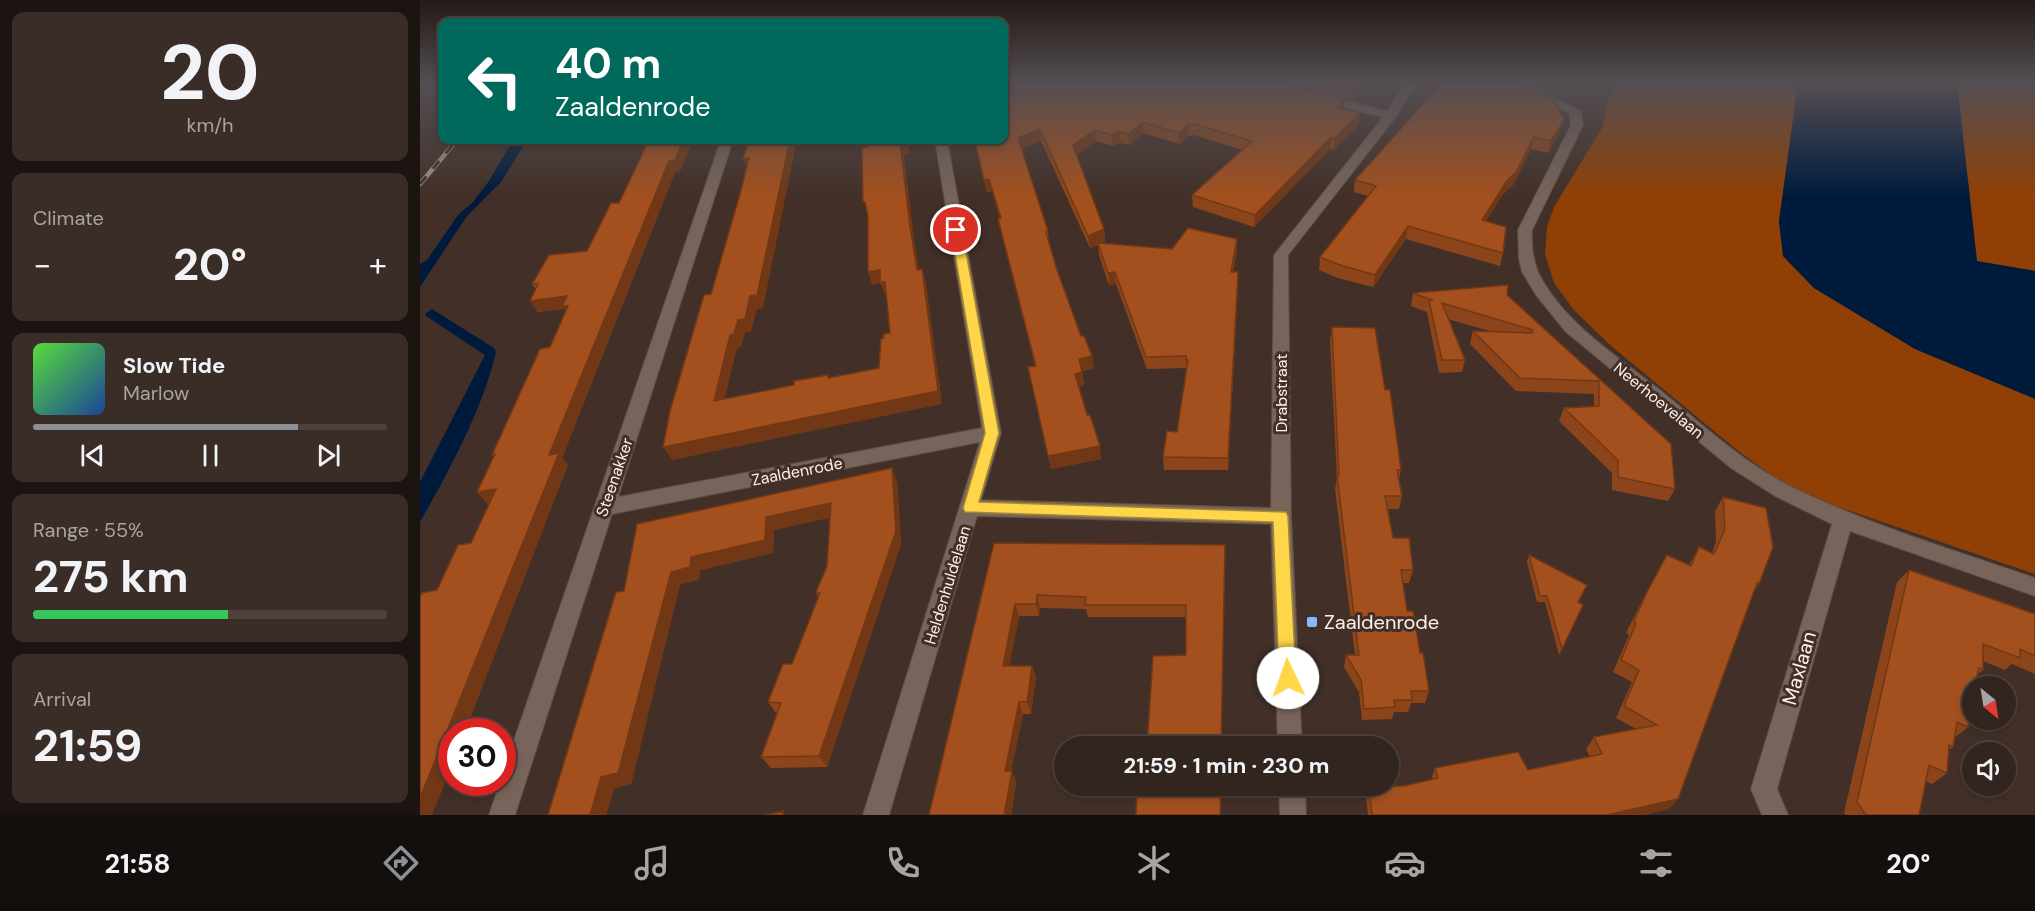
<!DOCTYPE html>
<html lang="en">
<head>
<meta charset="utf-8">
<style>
  body { margin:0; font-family:"DM Sans",sans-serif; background:#3a2c27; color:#f1f3f6; height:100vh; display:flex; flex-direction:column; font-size:22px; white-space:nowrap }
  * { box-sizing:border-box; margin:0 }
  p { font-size:20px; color:#a8a4a4 }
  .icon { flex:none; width:33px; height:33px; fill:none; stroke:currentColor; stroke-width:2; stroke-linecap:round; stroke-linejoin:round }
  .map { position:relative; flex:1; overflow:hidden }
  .drawer { display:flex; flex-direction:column; gap:12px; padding:12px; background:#1c1410; width:420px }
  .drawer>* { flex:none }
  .hud { position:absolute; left:18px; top:18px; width:570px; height:126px; border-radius:12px; box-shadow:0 3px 9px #0003,0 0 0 2px #4d413c; background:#00695c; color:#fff; overflow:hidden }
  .needle { width:39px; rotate:150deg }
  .controls { position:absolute; left:1542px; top:676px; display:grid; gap:12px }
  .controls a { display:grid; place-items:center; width:54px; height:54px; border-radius:50%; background:#32241e; box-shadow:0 3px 9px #0003,0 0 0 2px #4d413c; font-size:30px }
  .speed { position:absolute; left:18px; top:718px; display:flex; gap:12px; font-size:30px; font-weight:700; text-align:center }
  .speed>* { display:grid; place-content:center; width:78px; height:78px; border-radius:50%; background:#32241e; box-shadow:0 3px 9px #0003,0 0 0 2px #4d413c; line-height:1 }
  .speed .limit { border:9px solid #d22; background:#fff; color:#111 }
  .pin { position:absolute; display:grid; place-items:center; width:51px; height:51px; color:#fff; margin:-26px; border:3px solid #fff; border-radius:50%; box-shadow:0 2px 6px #0007 }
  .me { position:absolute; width:66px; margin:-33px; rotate:357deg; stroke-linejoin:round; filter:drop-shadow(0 0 4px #0008) }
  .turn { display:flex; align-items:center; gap:21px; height:126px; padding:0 18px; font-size:27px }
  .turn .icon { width:78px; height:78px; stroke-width:2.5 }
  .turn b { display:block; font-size:42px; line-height:51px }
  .big { font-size:45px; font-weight:700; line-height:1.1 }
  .drawer .card { flex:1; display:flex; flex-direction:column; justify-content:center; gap:9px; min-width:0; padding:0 21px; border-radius:12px; background:#3a2c27 }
  .drawer .dial { align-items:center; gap:0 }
  .dial b { font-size:78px; line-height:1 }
  .song { display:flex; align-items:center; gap:18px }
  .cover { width:72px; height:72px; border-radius:9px; background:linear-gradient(135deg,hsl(110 70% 55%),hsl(220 70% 35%)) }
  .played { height:6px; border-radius:3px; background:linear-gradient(90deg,#8c9099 75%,#4d413c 75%) }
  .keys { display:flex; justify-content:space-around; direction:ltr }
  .heat { display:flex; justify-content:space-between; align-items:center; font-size:33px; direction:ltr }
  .charge { height:9px; border-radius:4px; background:linear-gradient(90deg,#34c759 55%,#4d413c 0) }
  .trip { position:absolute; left:634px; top:736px; width:345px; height:60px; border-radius:30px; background:#32241e; box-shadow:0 3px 9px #0003,0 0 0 2px #4d413c; font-weight:700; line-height:60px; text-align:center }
  .tabs { display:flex; height:96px; justify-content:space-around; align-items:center; background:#140e0c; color:#a8a4a4 }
  .tabs .icon { width:42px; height:42px }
  .tabs .selected { color:#8c9099 }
  .tabs b { font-size:27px; color:#f1f3f6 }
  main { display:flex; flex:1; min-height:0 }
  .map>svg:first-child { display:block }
  .forest { fill:#904005 }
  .water { fill:#001a3c }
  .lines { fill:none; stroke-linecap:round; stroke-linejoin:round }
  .minor-casing { stroke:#5b4c45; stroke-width:2 }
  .minor { fill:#77645a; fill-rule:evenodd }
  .rail-casing { stroke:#a2938c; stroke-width:4.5 }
  .rail { stroke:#423028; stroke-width:3; stroke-dasharray:10; stroke-linecap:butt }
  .wall { fill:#8c451a }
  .shaded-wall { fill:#723815 }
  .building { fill:#a3501e; stroke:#723815; stroke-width:1.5 }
  .route { fill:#ffd54a; stroke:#a68a30; stroke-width:1.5 }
  .poi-dot { fill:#85bbfb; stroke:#423028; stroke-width:2 }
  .labels { text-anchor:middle; stroke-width:6; stroke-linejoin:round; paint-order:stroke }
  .street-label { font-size:16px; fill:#fcf0eb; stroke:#423028 }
  .near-poi-label { font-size:20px; fill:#fcf0eb; stroke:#423028; text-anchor:start }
  .near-street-label { font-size:20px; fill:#fcf0eb; stroke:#423028 }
</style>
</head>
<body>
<main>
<section class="drawer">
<div class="card dial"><b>20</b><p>km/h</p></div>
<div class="card"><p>Climate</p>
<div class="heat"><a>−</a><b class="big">20°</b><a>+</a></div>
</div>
<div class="card">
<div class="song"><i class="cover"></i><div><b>Slow Tide</b><p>Marlow</p></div></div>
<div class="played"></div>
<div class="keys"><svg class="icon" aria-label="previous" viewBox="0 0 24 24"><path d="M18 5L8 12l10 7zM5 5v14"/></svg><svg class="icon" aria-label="pause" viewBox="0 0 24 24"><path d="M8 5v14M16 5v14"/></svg><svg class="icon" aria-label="next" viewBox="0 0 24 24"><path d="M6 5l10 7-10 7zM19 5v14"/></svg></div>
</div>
<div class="card"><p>Range · 55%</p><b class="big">275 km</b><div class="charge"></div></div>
<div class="card"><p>Arrival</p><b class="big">21:59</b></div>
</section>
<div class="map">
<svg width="1615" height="815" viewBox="0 0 1615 815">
  <rect width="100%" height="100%" fill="#423028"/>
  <g class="forest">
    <path d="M1193,83h185l-19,138 4,35 31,32 101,61 120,50v175l-208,-71 -45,-20 -45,-33 -127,-105 -36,-35 -20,-27 -9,-29 2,-27 7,-20 48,-79z"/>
    <path d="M1537,83h78v188l-58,-9z"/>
  </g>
  <g class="water">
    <path d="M1378,83h159l20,178 58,10v128l-120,-50 -101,-61 -31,-32 -4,-35z"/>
    <path d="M93,140h14l-26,42 -34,34 -47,71v-23l7,-4 31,-45 15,-13 16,-21z"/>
    <path d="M12,309l62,39 2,4c-14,59 -46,117 -76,170v-40l65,-127 -59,-39 -1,-2z"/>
  </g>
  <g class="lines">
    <g class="minor-casing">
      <g id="minor">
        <path d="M985,83h12l-22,35 -107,137 3,261 11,231h-24l-7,-223 -294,-8 -88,299h-26l117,-373 -368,72 -97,301h-26l11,-32h2v-8l219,-635h12l-115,357 364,-69 -47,-288h12l54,293 -20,67 290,8 3,-253 109,-138 -67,-15 -2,-3 6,-4 68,16z"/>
        <path d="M1088,83h16l57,28 2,14 -51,105c-1,21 2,39 14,56 27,43 75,73 114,104 42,34 83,73 132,97 78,38 161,63 243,91v18l-185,-65 -73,258 11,26h-26l-11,-26 81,-265 -57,-28 -44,-28 -165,-136 -30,-37 -14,-23 -3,-13 -1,-29 53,-105 -2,-12z"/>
        <path d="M859,786h26l1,29h-26z"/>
      </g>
    </g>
    <use href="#minor" class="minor"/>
    <g class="rail-casing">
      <path id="rail" d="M0,184l37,-44"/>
    </g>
    <use href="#rail" class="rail"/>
  </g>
  <g class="wall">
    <path d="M584,83l341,16 -1,9 15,16 -25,26 -4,-1 -76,78 -61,-20 -1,-12 50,-45 -48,-15 -5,1 -9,8 -37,-11 -14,12 -8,-2 -8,3 -17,-5 -20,15 28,73 1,13 -3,1 70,6 65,2 -4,21h5v12l-10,186h-64l-1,-13 14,-25 9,-64 -39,1 -31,-85 -7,1 -10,-30 -1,-10 -8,3 -49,-107 -20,8 27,82 1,13 8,26 24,66 11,20 2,13 -12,2 2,14 -5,1 22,73 -50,10 -23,-102 7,-1 -34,-135 -3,-12h2l-8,-28 -5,1 -13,-52z"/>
    <path d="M858,83h90l-16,17z"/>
    <path d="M1132,99l8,33 -12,21 -17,-4 -18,36 -10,9 -17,27 17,32 -3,13 -94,-27 -33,48 -35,-9 -19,-8 1,-13 48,-61 -14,-4 1,-12z"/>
    <path d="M229,140h44l-13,31 -5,1 -113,286 6,7 -131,125 34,-47 18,-39h-1l-11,-12 17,-35 -2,-2 58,-108 15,-36 -1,-2 -26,3 -8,-11 6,-12 -4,-5 55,-33 32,-48z"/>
    <path d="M993,293l94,2 164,149 4,45 -7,12 -56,-11v-17l-53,-52 5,-13 30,-2v-12l-78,-3 -46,-47 3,-13 20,1 -45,-13 17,41 -3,12 -23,1 -12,-61 -16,-6z"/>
    <path d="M912,327l53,63 16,80 -2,9 3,17 -3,13h-11l5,29 20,32 -4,13h-6l4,28 13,42 9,38 -4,12h-14l-3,9h-14l-2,7 -30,1 -3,-28 -15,-25 2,-12h9l-20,-166 2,-11 -7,-138z"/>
    <path d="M477,481l4,63 -74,223 -56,1 -10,-11 16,-43 -9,-12 24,-38 26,-67 -2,-5 11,-26 3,-49 -56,13 -1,23 -73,17 -1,10 -19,4 -49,200 -17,4 -8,27h-58l76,-224 13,-67z"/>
    <path d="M1303,497l36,87 -5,6 -76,209 -10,10 -24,6h-276l-2,-18 3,-11h35l27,-6 4,-12 93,2 62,-13 -4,-8 8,-12 42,-8 -20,-11 16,-36 -19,-10 16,-37 -3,-2 13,-26 28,-52 22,10 10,-18 13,6 4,-11 -1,-31z"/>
    <path d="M574,543l231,2 -39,110v-38h-98l-2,-8 -46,-1 -1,8h-20l-10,50h23l4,11 -5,37h-8l-12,57 5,11 -5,33z"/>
    <path d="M1109,555l49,48 5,2 -24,50 -14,-53h-8l-10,-40z"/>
    <path d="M1489,570l126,44v60l-23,-10 -7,6 -22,-9v9l-6,5 -1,4 -2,2 -6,46 -14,11 -1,9 -4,3 -2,23 -15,11 -6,-3 -7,34h-73l-2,-2 53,-231z"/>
  </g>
  <g class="shaded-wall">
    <path d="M939,83h9l-16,17 1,-11z"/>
    <path d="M925,99l-1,11 -7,-3z"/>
    <path d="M940,113l-1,11 -25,26 1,-12z"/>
    <path d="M1144,120l-4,12 -12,21 3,-12z"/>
    <path d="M723,122v11l-14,12 -1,-11z"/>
    <path d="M768,124l1,12 -9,8 -1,-11z"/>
    <path d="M620,129l1,12 -21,8 -2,-11z"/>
    <path d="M675,130l1,11 -22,16 -1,-12z"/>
    <path d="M699,131l2,12 -8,3 -1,-11z"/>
    <path d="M911,137l-1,12 -76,78 1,-12z"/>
    <path d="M1114,137l-3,12 -18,36 -10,9 -24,39 3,-13z"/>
    <path d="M263,140h10l-13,31 -5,1 -113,286 6,7 -103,267h-13v34l-20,49h-12v-17l129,-343 120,-294z"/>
    <path d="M370,140h7l-34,168 -6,1 -6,23 -6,1 -4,14 -4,1 -16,66 -7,-13 16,-66z"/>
    <path d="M487,140h1l2,14 -6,1 10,84 7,44 -4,-13 -7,-44 -10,-83z"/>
    <path d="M329,158v13l-6,-12z"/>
    <path d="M569,179l3,12 -5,1 -3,-12z"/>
    <path d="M988,226l-2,13 -33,48 2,-12z"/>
    <path d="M684,229l1,13 -15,6 -2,-12z"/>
    <path d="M817,239v12l-7,33 1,-12z"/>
    <path d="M502,269l4,13 16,122 -270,56 -9,-13 275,-56z"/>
    <path d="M460,270l5,12 4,13h-4l-5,-12 -8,2 -4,-13z"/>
    <path d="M695,272l1,12 -7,1 -1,-12z"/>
    <path d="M818,272v12l-10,186v-12z"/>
    <path d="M147,296l3,22 -6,-9 -26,3 -8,-11z"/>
    <path d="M672,356l2,13 -13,2 -2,-12z"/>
    <path d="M662,372l2,13 -7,2 -2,-13z"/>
    <path d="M680,446l1,13 -50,10 -3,-13z"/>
    <path d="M472,468l5,13 4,63 -74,223 -8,-11z"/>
    <path d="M76,489l10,12 -18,3 -11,-12z"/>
    <path d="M411,503l7,13 -64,14 -1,23 -73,17 -1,10 -19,4 -49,200 -17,4 -8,27h-16l11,-38 70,-205 20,-15 75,-40z"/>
    <path d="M617,595l3,13 -1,8 -3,-12z"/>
    <path d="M595,604l4,12 -12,62 -4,-12z"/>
    <path d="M612,666l4,11 -5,37 -4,-12z"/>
    <path d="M599,702l4,12 -14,67 -4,-10z"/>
    <path d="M592,771l4,11 -5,33h-7z"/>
    <path d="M1258,799l-10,10 -24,6h-37z"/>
  </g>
  <g class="building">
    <path d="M584,83h274l67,16 -8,8 23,6 -25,25 -4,-1 -76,78 -63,-20 60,-54 -58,-17h-6l-9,9 -36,-11 -15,12 -9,-3 -7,4 -17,-5 -22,15 31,84 -16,7 -48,-107 -22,9 30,93 -2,1 11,38 24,66h3l8,20 -13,3 3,13 -7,2 12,41h3l10,31 -52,10 -20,-89 8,-1 -38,-147 3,-1 -12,-39 -5,1 -9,-40h29z"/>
    <path d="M907,83h32l-6,6z"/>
    <path d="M1022,83h77l33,16 4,4 8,17 -13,21 -17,-4 -18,35 -10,10 -24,38 24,7 -3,26 -95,-27 -33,49 -35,-10 -20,-8 56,-71 -21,-6z"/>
    <path d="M229,140h34l-8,20 -6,1 -120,294 10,-2 -139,345v-201l2,-4 15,-3 21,-45 13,-2 25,-54 -19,3 18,-38 -3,1 48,-106 10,-2 18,-41h-6l5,-10 -37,5 8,-17h-6l17,-29 38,-4 24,-48h8z"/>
    <path d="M329,140h41l-33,155 -7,1 -5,23 -7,1 -4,14 -4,1 -16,66 80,-16v-4l34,-6v3l51,-10 2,-29 3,-1 -1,-4 7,-1 -5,-51h-5v-12l-12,2v-56l-3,-14h-2l-1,-54 6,-1v-7h39v2l-7,1 10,83 7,44 5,-1 16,122 -275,56 7,-36 34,-116 7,-1 29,-100 9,-36 -6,1z"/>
    <path d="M768,228l49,11 -6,33h7l-10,186 -65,-1 4,-26 10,1 11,-72h-2v-4l-40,1 -31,-85 -7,1 -10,-30 74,6z"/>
    <path d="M1088,285l-1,10 164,149 4,45 -57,-12v-17l-54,-52 35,-2v-25l-79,-3 -47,-47 59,2 1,-3 -91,-27 23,57h-23l-13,-59 3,-1 -19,-7z"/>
    <path d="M912,327l43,1 10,62h5l11,80h-4l5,26h-17l8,42h16l4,32h-12l6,41h6l7,42h3l6,38h-18l1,9h-18l1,7 -31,2 -3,-29 -15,-25h13l-22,-179h2z"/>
    <path d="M472,468l4,63 -77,225 -58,1 20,-54 -13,-1 15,-38h9l28,-71 -4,-1 11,-26 4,-63 -65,14 -1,23 -74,17 -1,10 -19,5 -53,201 -17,4 -11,38h-42l68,-223 8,-1 13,-67z"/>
    <path d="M1303,497l43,11 7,39 -14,37 -2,-1 -79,216 -71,16h-235l-3,-29h35l34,-8 -3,-10 83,-16 10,18 74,-16 -8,-17 63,-12 -33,-19 15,-36 -18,-10 15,-37 -2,-2 12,-27 21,-39 24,11 8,-19 15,7 11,-25z"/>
    <path d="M574,543l231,2 -4,202h-74l6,-91 33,-1v-50h-101l1,-8 -49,-2 -1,9h-21l-12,62h29l-5,36h-8l-14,69h7l-8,44h-75z"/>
    <path d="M1109,555l58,30 -9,17 5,3 -21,44 -15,-53h-7z"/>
    <path d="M1489,570l126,44v42l-15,-7v9l-37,-14v26l-4,-2 -3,11 -2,-1 -6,49 -11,-5 -4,25 -4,-2 -2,28 -18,-8 -10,50h-53l-9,-13z"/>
    <path d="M717,786h84l-1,29h-84z"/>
    <path d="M364,811l-1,4h-18z"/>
  </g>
  <linearGradient id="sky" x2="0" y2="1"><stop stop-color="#241a16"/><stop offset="0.42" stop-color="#544e53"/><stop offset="1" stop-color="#544e53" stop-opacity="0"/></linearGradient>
  <rect width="1615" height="197" fill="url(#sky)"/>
  <path class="route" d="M532,227h8l2,3 37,203 -20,69 307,10 2,4 8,162 -2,5 -6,3 -7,-3 -2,-5 -6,-156 -308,-10 -2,-4 22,-75 -34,-203z"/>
  <rect class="poi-dot" x="886" y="616" width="12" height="12" rx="3"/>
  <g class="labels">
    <g class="street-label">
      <text transform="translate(861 393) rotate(-90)" y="6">Drabstraat</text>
      <text transform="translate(1239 400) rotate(39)" y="6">Neerhoevelaan</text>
      <text transform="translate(377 471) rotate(-11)" y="6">Zaaldenrode</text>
      <text transform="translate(194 477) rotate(-71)" y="6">Steenakker</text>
      <text transform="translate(527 585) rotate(-73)" y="6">Heldenhuldelaan</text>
    </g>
    <g class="near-poi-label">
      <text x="904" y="629">Zaaldenrode</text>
    </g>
    <g class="near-street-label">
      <text transform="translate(1379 668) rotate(-74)" y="7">Maxlaan</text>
    </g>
  </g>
</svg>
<div class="controls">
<a><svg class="needle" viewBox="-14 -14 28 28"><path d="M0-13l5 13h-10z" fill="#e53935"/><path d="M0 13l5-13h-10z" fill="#a8a4a4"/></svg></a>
<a><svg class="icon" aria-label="sound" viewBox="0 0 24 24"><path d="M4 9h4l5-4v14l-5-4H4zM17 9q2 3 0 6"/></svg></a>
</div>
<div class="speed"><div class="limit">30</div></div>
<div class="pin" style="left:536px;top:230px;background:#d93025"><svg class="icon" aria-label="arrive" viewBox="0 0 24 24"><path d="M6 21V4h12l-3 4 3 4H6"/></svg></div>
<svg class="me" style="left:868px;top:678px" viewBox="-20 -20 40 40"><circle r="19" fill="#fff"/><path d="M0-13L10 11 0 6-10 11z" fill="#ffd54a"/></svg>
<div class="trip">21:59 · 1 min · 230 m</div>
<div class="hud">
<div class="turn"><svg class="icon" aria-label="left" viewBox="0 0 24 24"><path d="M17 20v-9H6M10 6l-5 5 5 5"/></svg><div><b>40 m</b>Zaaldenrode</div></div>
</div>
</div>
</main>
<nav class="tabs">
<b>21:58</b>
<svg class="icon selected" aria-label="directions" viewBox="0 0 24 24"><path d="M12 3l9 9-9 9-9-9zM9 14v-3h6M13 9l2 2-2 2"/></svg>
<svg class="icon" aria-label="music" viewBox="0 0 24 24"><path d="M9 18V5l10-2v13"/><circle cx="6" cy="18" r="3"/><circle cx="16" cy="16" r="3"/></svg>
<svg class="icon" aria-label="phone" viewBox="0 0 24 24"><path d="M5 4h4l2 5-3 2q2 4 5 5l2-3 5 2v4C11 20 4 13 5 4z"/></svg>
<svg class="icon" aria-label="climate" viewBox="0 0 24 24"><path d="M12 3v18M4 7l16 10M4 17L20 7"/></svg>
<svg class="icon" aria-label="car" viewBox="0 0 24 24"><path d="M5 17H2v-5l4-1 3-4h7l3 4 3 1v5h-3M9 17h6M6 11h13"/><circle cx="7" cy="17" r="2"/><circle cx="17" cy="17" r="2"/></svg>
<svg class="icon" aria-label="filters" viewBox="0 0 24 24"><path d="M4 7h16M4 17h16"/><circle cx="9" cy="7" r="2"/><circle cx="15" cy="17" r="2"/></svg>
<b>20°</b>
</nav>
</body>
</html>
